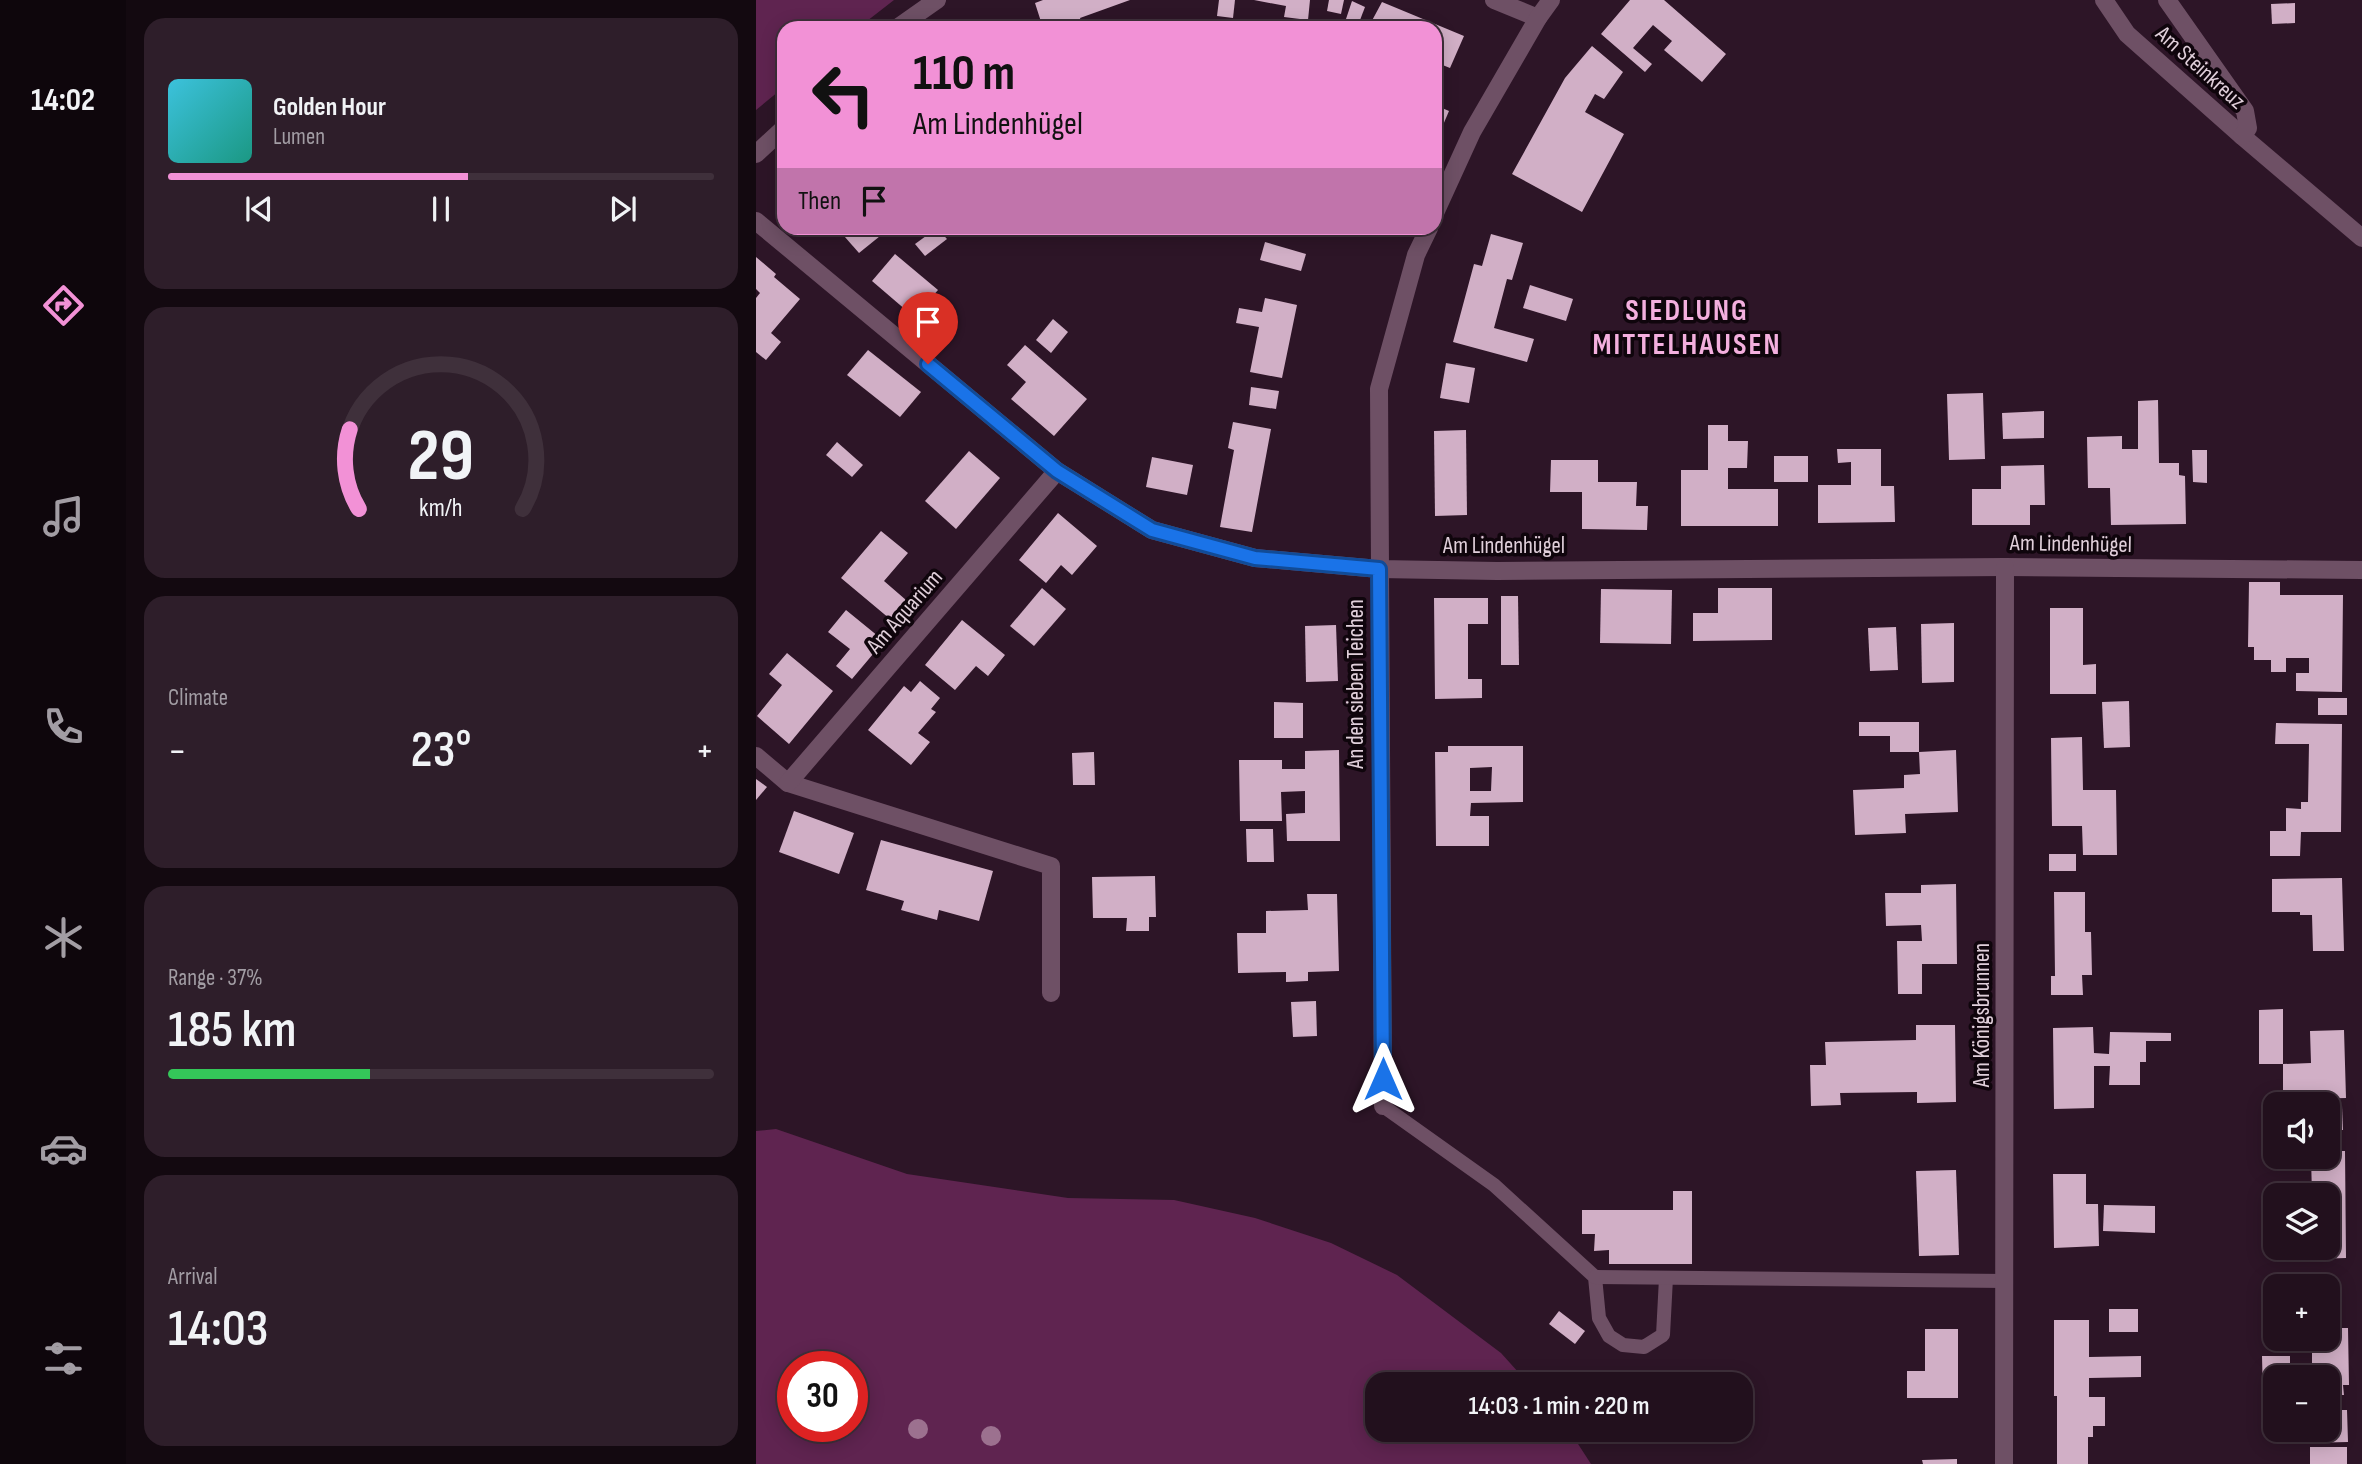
<!DOCTYPE html>
<html lang="en">
<head>
<meta charset="utf-8">
<style>
  body { margin:0; font-family:"Sofia Sans Condensed",sans-serif; background:#2e1e2a; color:#f1f3f6; height:100vh; display:flex; flex-direction:column; font-size:26px; white-space:nowrap }
  * { box-sizing:border-box; margin:0 }
  p { font-size:23px; color:#a29da4 }
  .icon { flex:none; width:38px; height:38px; fill:none; stroke:currentColor; stroke-width:2; stroke-linecap:round; stroke-linejoin:round }
  .map { position:relative; flex:1; overflow:hidden }
  .side { display:flex; flex-direction:column; gap:18px; padding:18px; background:#130910; width:630px }
  .side>* { flex:none }
  .top-card { position:absolute; left:21px; top:21px; width:665px; height:214px; border-radius:21px; box-shadow:0 4px 18px #0003,0 0 0 2px #3f303b; background:#f291d6; color:#111; overflow:hidden }
  .tools { position:absolute; left:1507px; top:1092px; display:grid; gap:14px }
  .tools a { display:grid; place-items:center; width:77px; height:77px; border-radius:14px; background:#22101d; box-shadow:0 4px 18px #0003,0 0 0 2px #3f303b; font-size:35px }
  .speed { position:absolute; left:21px; top:1351px; display:flex; gap:14px; font-size:35px; font-weight:700; text-align:center }
  .speed>* { display:grid; place-content:center; width:91px; height:91px; border-radius:50%; background:#22101d; box-shadow:0 4px 18px #0003,0 0 0 2px #3f303b; line-height:1 }
  .speed .limit { border:10px solid #d22; background:#fff; color:#111 }
  .pin { position:absolute; display:grid; place-items:center; width:60px; height:60px; color:#fff; margin:-72px -30px; border-radius:50% 50% 50% 0; rotate:-45deg; box-shadow:0 0 7px #0007 }
  .pin .icon { rotate:45deg }
  .me { position:absolute; width:77px; margin:-38px; rotate:0deg; stroke-linejoin:round; filter:drop-shadow(0 0 5px #0008) }
  .turn { display:flex; align-items:center; gap:24px; height:147px; padding:0 21px; font-size:32px }
  .turn .icon { width:91px; height:91px; stroke-width:2.5 }
  .turn b { display:block; font-size:49px; line-height:60px }
  .then { display:flex; align-items:center; height:66px; padding:0 21px; background:#0003; gap:14px; font-size:26px }
  .big { font-size:52px; font-weight:600; line-height:1.1 }
  .side .tile { flex:1; display:flex; flex-direction:column; justify-content:center; gap:10px; min-width:0; padding:0 24px; border-radius:21px; background:#2e1e2a }
  .side .dial { align-items:center; gap:0 }
  .dial svg { height:182px; overflow:visible; fill:none; stroke:#3f303b; stroke-width:7; stroke-linecap:round; text-anchor:middle }
  .dial text { fill:#f1f3f6; stroke:none }
  .song { display:flex; align-items:center; gap:21px }
  .cover { width:84px; height:84px; border-radius:10px; background:linear-gradient(135deg,hsl(190 70% 55%),hsl(170 70% 35%)) }
  .played { height:7px; border-radius:4px; background:linear-gradient(90deg,#f291d6 55%,#3f303b 55%) }
  .keys { display:flex; justify-content:space-around; direction:ltr }
  .heat { display:flex; justify-content:space-between; align-items:center; font-size:38px; direction:ltr }
  .charge { height:10px; border-radius:5px; background:linear-gradient(90deg,#34c759 37%,#3f303b 0) }
  .trip { position:absolute; left:609px; top:1372px; width:388px; height:70px; border-radius:21px; background:#22101d; box-shadow:0 4px 18px #0003,0 0 0 2px #3f303b; font-weight:600; line-height:70px; text-align:center }
  main { display:flex; flex:1; min-height:0 }
  .tab-bar { display:flex; flex-direction:column; width:126px; justify-content:space-around; align-items:center; background:#0e060c; color:#a29da4 }
  .tab-bar .icon { width:49px; height:49px }
  .tab-bar .on { color:#f291d6 }
  .tab-bar b { font-size:32px; color:#f1f3f6 }
  .map>svg:first-child { display:block }
  .green { fill:#5f2450; fill-rule:evenodd }
  .building { fill:#d1afc6; fill-rule:evenodd }
  .lines { fill:none; stroke-linecap:round; stroke-linejoin:round }
  .lane { stroke:#6e5065; stroke-width:14 }
  .street { stroke:#6e5065; stroke-width:18 }
  .tree { fill:#9c718f }
  .route-casing { stroke:#114b97; stroke-width:18 }
  .route { stroke:#1a73e8; stroke-width:12 }
  .labels { text-anchor:middle; stroke-width:7; stroke-linejoin:round; paint-order:stroke }
  .street-label { font-size:23px; fill:#e0cfda; stroke:#0f050c }
  .district-label { font-size:30px; font-weight:bold; letter-spacing:2px; fill:#f3afde; stroke:#0f050c }
</style>
</head>
<body>
<main>
<nav class="tab-bar">
<b>14:02</b>
<svg class="icon on" aria-label="directions" viewBox="0 0 24 24"><path d="M12 3l9 9-9 9-9-9zM9 14v-3h6M13 9l2 2-2 2"/></svg>
<svg class="icon" aria-label="music" viewBox="0 0 24 24"><path d="M9 18V5l10-2v13"/><circle cx="6" cy="18" r="3"/><circle cx="16" cy="16" r="3"/></svg>
<svg class="icon" aria-label="phone" viewBox="0 0 24 24"><path d="M5 4h4l2 5-3 2q2 4 5 5l2-3 5 2v4C11 20 4 13 5 4z"/></svg>
<svg class="icon" aria-label="climate" viewBox="0 0 24 24"><path d="M12 3v18M4 7l16 10M4 17L20 7"/></svg>
<svg class="icon" aria-label="car" viewBox="0 0 24 24"><path d="M5 17H2v-5l4-1 3-4h7l3 4 3 1v5h-3M9 17h6M6 11h13"/><circle cx="7" cy="17" r="2"/><circle cx="17" cy="17" r="2"/></svg>
<svg class="icon" aria-label="filters" viewBox="0 0 24 24"><path d="M4 7h16M4 17h16"/><circle cx="9" cy="7" r="2"/><circle cx="15" cy="17" r="2"/></svg>
</nav>
<section class="side">
<div class="tile">
<div class="song"><i class="cover"></i><div><b>Golden Hour</b><p>Lumen</p></div></div>
<div class="played"></div>
<div class="keys"><svg class="icon" aria-label="previous" viewBox="0 0 24 24"><path d="M18 5L8 12l10 7zM5 5v14"/></svg><svg class="icon" aria-label="pause" viewBox="0 0 24 24"><path d="M8 5v14M16 5v14"/></svg><svg class="icon" aria-label="next" viewBox="0 0 24 24"><path d="M6 5l10 7-10 7zM19 5v14"/></svg></div>
</div>
<div class="tile dial"><svg viewBox="0 0 100 80">
<path d="M14 69A42 42 0 1 1 86 69"/>
<path d="M14 69A42 42 0 0 1 10 34" stroke="#f291d6"/>
<text x="50" y="56" font-size="32" font-weight="700">29</text>
<text x="50" y="72" font-size="11">km/h</text>
</svg></div>
<div class="tile"><p>Climate</p>
<div class="heat"><a>−</a><b class="big">23°</b><a>+</a></div>
</div>
<div class="tile"><p>Range · 37%</p><b class="big">185 km</b><div class="charge"></div></div>
<div class="tile"><p>Arrival</p><b class="big">14:03</b></div>
</section>
<div class="map">
<svg width="1606" height="1464" viewBox="0 0 1606 1464">
  <rect width="100%" height="100%" fill="#2d1527"/>
  <g class="green">
    <path d="M0,0h138l-36,28h-74v59l-28,23z"/>
    <path d="M20,1129l131,45 161,24 106,2 81,18 76,25 66,32 104,78 28,31h-152v46h192l22,34h-835v-333zM37,1367h59v59h-59z"/>
  </g>
  <g class="building">
    <path d="M287,0h87l-50,18 3,10h-40l-8,-25z"/>
    <path d="M463,0h16l-2,18 -16,-2z"/>
    <path d="M498,0h56l-2,20 -24,-3 2,-11z"/>
    <path d="M573,0h15l-3,14 -14,-3z"/>
    <path d="M874,0h34l62,54 -24,28 -38,-32 8,-9 -19,-16 -20,23 19,16 -7,8 -44,-38z"/>
    <path d="M596,1l13,6 -8,21h-14z"/>
    <path d="M626,2l82,34 -14,32 -15,-6v-34h-67z"/>
    <path d="M1539,3v20l-23,1 -1,-20z"/>
    <path d="M836,46l31,26 -19,27 -9,-5 -10,18 39,22 -42,78 -70,-38 53,-96z"/>
    <path d="M679,105l14,6 -12,28 -2,-1z"/>
    <path d="M81,228h53l-31,25z"/>
    <path d="M181,228l10,11 -22,17 -10,-12z"/>
    <path d="M735,234l32,9 -11,37 -5,-1 -13,49 40,11 -7,23 -74,-20 21,-78 8,2z"/>
    <path d="M509,242l41,12 -5,17 -41,-11z"/>
    <path d="M139,254l43,36 -24,27 -42,-36z"/>
    <path d="M0,257l20,17 -2,3 26,22 -29,34 10,9 -15,18 -10,-8v-54l4,-5 -4,-4z"/>
    <path d="M774,285l43,14 -7,22 -43,-13z"/>
    <path d="M509,298l32,7 -15,73 -32,-6 9,-45 -23,-4 3,-15 23,4z"/>
    <path d="M297,319l15,13 -17,21 -15,-13z"/>
    <path d="M269,345l62,54 -33,37 -43,-37 15,-17 -19,-17z"/>
    <path d="M112,350l53,42 -21,25 -53,-42z"/>
    <path d="M690,363l29,5 -6,35 -29,-5z"/>
    <path d="M495,387l28,4 -3,18 -27,-4z"/>
    <path d="M1227,393l2,66 -36,1 -2,-66z"/>
    <path d="M1402,400l1,63h20v12l6,1 1,48 -75,1 -1,-37h-22l-1,-51 35,-1v13h16v-48z"/>
    <path d="M1288,411v27l-41,1 -1,-26z"/>
    <path d="M477,422l38,7 -19,103 -32,-5 14,-77 -6,-2z"/>
    <path d="M952,425h20v16h20l-1,27h-19v21h50v37h-97v-56h27z"/>
    <path d="M710,430l1,85 -32,1 -1,-85z"/>
    <path d="M81,442l26,23 -11,12 -26,-22z"/>
    <path d="M1081,449h44v37h13l1,36 -77,1v-38h33v-23l-13,1z"/>
    <path d="M1436,450h15v33l-14,-1z"/>
    <path d="M213,451l31,27 -44,51 -31,-28z"/>
    <rect x="1018" y="456" width="34" height="26"/>
    <path d="M396,457l41,8 -6,30 -41,-8z"/>
    <path d="M795,460h47v22h39l-1,24h12l-1,24 -65,-1v-37h-32z"/>
    <path d="M1288,465l1,40h-15v20h-58v-36h29v-23z"/>
    <path d="M302,513l39,33 -25,29 -11,-10 -15,18 -27,-23z"/>
    <path d="M125,531l27,22 -24,28 22,19 -16,19 -49,-41z"/>
    <path d="M1493,582h31v13h63l-1,97 -46,-1v-18h13v-15h-23v14h-15v-12h-17v-13h-6z"/>
    <path d="M286,588l24,21 -32,37 -24,-20z"/>
    <path d="M962,588h54v52l-79,1v-28h25z"/>
    <path d="M845,589l71,1 -1,54 -71,-1z"/>
    <path d="M745,596h17l1,69h-18z"/>
    <path d="M678,598h54v26h-20v55h14v19l-47,1z"/>
    <path d="M1294,608h33v57l13,-1v30h-46z"/>
    <path d="M90,610l38,31 -32,38 -16,-13 14,-17 -22,-17z"/>
    <path d="M206,620l43,35 -17,21 -12,-10 -21,24 -30,-25z"/>
    <path d="M1198,623v59l-32,1 -1,-59z"/>
    <path d="M580,625l2,56 -32,1 -1,-56z"/>
    <path d="M1140,627l2,43 -28,1 -2,-43z"/>
    <path d="M31,653l46,38 -44,53 -32,-28 25,-31 -13,-11z"/>
    <path d="M164,681l20,17 -9,11 5,3 -18,21 12,9 -19,23 -43,-35 36,-44 7,6z"/>
    <rect x="1562" y="698" width="29" height="17"/>
    <path d="M1373,701l1,46 -26,1 -2,-46z"/>
    <path d="M518,702l29,1v35h-29z"/>
    <path d="M1103,722h60v30h-29v-16h-31z"/>
    <path d="M1520,723l66,1 -1,108h-40l-1,24h-30v-25h16v-23l15,1v-7h7l1,-58h-34z"/>
    <path d="M1326,737l1,53h33l1,65h-34l-1,-29h-30l-1,-88z"/>
    <path d="M692,746h75v56l-52,1 -1,13h19v30h-53l-1,-94h13zM736,767l-1,24h-21v-23z"/>
    <path d="M583,750l1,91h-53l-1,-27 19,-1v-22l-24,1 1,29h-42l-1,-61h43v9h23v-18z"/>
    <path d="M1200,750l2,62 -53,2 1,19 -51,2 -2,-45 51,-2v-13l16,-1 -1,-22z"/>
    <path d="M338,752l1,33h-22l-1,-32z"/>
    <path d="M0,779l11,8 -11,13z"/>
    <path d="M38,811l60,22 -15,41 -60,-22z"/>
    <path d="M490,829h27l1,33h-27z"/>
    <path d="M125,840l112,31 -14,50 -40,-11 -2,10 -36,-10 3,-9 -38,-11z"/>
    <rect x="1293" y="854" width="27" height="17"/>
    <path d="M399,876l1,41h-7v14h-23l1,-13h-34l-1,-41z"/>
    <path d="M1586,878l2,73h-31l-1,-36h-12v-3h-28v-33z"/>
    <path d="M1200,884l1,80h-35v30h-24l-1,-53h25l-1,-16 -35,1 -1,-33h36v-8z"/>
    <path d="M1298,892h31v40h6l1,43h-10l1,20h-32v-19h4z"/>
    <path d="M551,894h30l2,77 -31,1v9l-22,1v-10l-48,1 -1,-40h29v-22l42,-1z"/>
    <path d="M560,1001l1,35 -24,1 -2,-35z"/>
    <path d="M1527,1009v55l28,-1 -1,-32 34,-1 2,68 -35,1v-4l-28,-5v-26h-24v-54z"/>
    <path d="M1160,1025h39l1,77 -39,1v-11l-77,1 1,12 -30,1 -1,-41h16l-1,-23 91,-2z"/>
    <path d="M1337,1027l1,26 15,1 1,-22 61,1v8h-25v21h-6v23h-31l1,-19h-16v42l-40,1 -1,-81z"/>
    <path d="M1586,1106l1,24h-15v-23z"/>
    <path d="M1572,1151h17l1,107 -33,1 -1,-11h16v-53h-16l-1,-38h17z"/>
    <path d="M1200,1170l3,85 -40,1 -3,-85z"/>
    <path d="M1297,1174h33v30h12l1,42 -45,2z"/>
    <path d="M917,1191h19v73h-83v-14l-15,1 1,-17h-13v-24h91z"/>
    <path d="M1348,1205l51,1v27l-52,-2z"/>
    <rect x="1353" y="1309" width="29" height="23"/>
    <path d="M803,1311l26,20 -10,13 -26,-20z"/>
    <path d="M1298,1320h35v37l52,-1v21l-52,1v19h16v29h-12v11h-5v27h-31v-68h-3z"/>
    <path d="M1572,1328h20l1,57h-6l1,10h-16v-18h-16v-38h16z"/>
    <path d="M1169,1329h33v69h-51v-27h18z"/>
    <path d="M1506,1356h28v21h-15v20l-12,1z"/>
    <path d="M1572,1410h19l1,32 -42,1v-13h22z"/>
    <rect x="1554" y="1447" width="37" height="17"/>
    <path d="M1201,1459v5h-34l-1,-4z"/>
  </g>
  <g class="lines">
    <g class="lane">
      <path d="M627,1106l111,79 101,92 4,41 10,18 14,9 21,2 19,-12 3,-57"/>
      <path d="M839,1277l411,4"/>
    </g>
    <g class="street">
      <path d="M738,0l44,18"/>
      <path d="M1348,0l23,34 115,102 120,102"/>
      <path d="M1411,0l78,111 3,17 -6,8"/>
      <path d="M141,28l40,-28"/>
      <path d="M0,154l28,-26"/>
      <path d="M679,213l37,-81 66,-114 13,-18"/>
      <path d="M0,221l301,250 95,59 103,28 124,11 118,2 508,-4 357,3"/>
      <path d="M0,756l32,27 263,83v127"/>
      <path d="M32,783l269,-312"/>
      <path d="M627,1106l-4,-717 37,-134 13,-27"/>
      <path d="M1248,1464l1,-897"/>
    </g>
  </g>
  <g class="tree">
    <circle cx="162" cy="1429" r="10"/>
    <circle cx="235" cy="1436" r="10"/>
  </g>
  <g class="lines">
    <g class="route-casing">
      <path id="route" d="M172,364l129,107 95,59 103,28 124,11 4,510"/>
    </g>
    <use href="#route" class="route"/>
  </g>
  <g class="labels">
    <g class="street-label">
      <text transform="translate(1445 67) rotate(42)" y="8">Am Steinkreuz</text>
      <text transform="translate(1315 543) rotate(1)" y="8">Am Lindenhügel</text>
      <text x="748" y="553">Am Lindenhügel</text>
      <text transform="translate(148 611) rotate(-49)" y="8">Am Aquarium</text>
      <text transform="translate(599 684) rotate(-90)" y="8">An den sieben Teichen</text>
      <text transform="translate(1225 1015) rotate(-90)" y="8">Am Königsbrunnen</text>
    </g>
    <g class="district-label">
      <text x="931" y="320">SIEDLUNG<tspan x="931" dy="34">MITTELHAUSEN</tspan></text>
    </g>
  </g>
</svg>
<div class="tools">
<a><svg class="icon" aria-label="sound" viewBox="0 0 24 24"><path d="M4 9h4l5-4v14l-5-4H4zM17 9q2 3 0 6"/></svg></a>
<a><svg class="icon" aria-label="layers" viewBox="0 0 24 24"><path d="M12 4l9 5-9 5-9-5zM3 14l9 5 9-5"/></svg></a>
<a>+</a>
<a>−</a>
</div>
<div class="speed"><div class="limit">30</div></div>
<div class="pin" style="left:172px;top:364px;background:#d93025"><svg class="icon" aria-label="arrive" viewBox="0 0 24 24"><path d="M6 21V4h12l-3 4 3 4H6"/></svg></div>
<svg class="me" style="left:627px;top:1079px" viewBox="-20 -20 40 40"><path d="M0-17L14 15 0 8-14 15z" fill="#1a73e8" stroke="#fff" stroke-width="4"/></svg>
<div class="trip">14:03 · 1 min · 220 m</div>
<div class="top-card">
<div class="turn"><svg class="icon" aria-label="left" viewBox="0 0 24 24"><path d="M17 20v-9H6M10 6l-5 5 5 5"/></svg><div><b>110 m</b>Am Lindenhügel</div></div>
<div class="then">Then<svg class="icon" aria-label="arrive" viewBox="0 0 24 24"><path d="M6 21V4h12l-3 4 3 4H6"/></svg></div>
</div>
</div>
</main>
</body>
</html>
